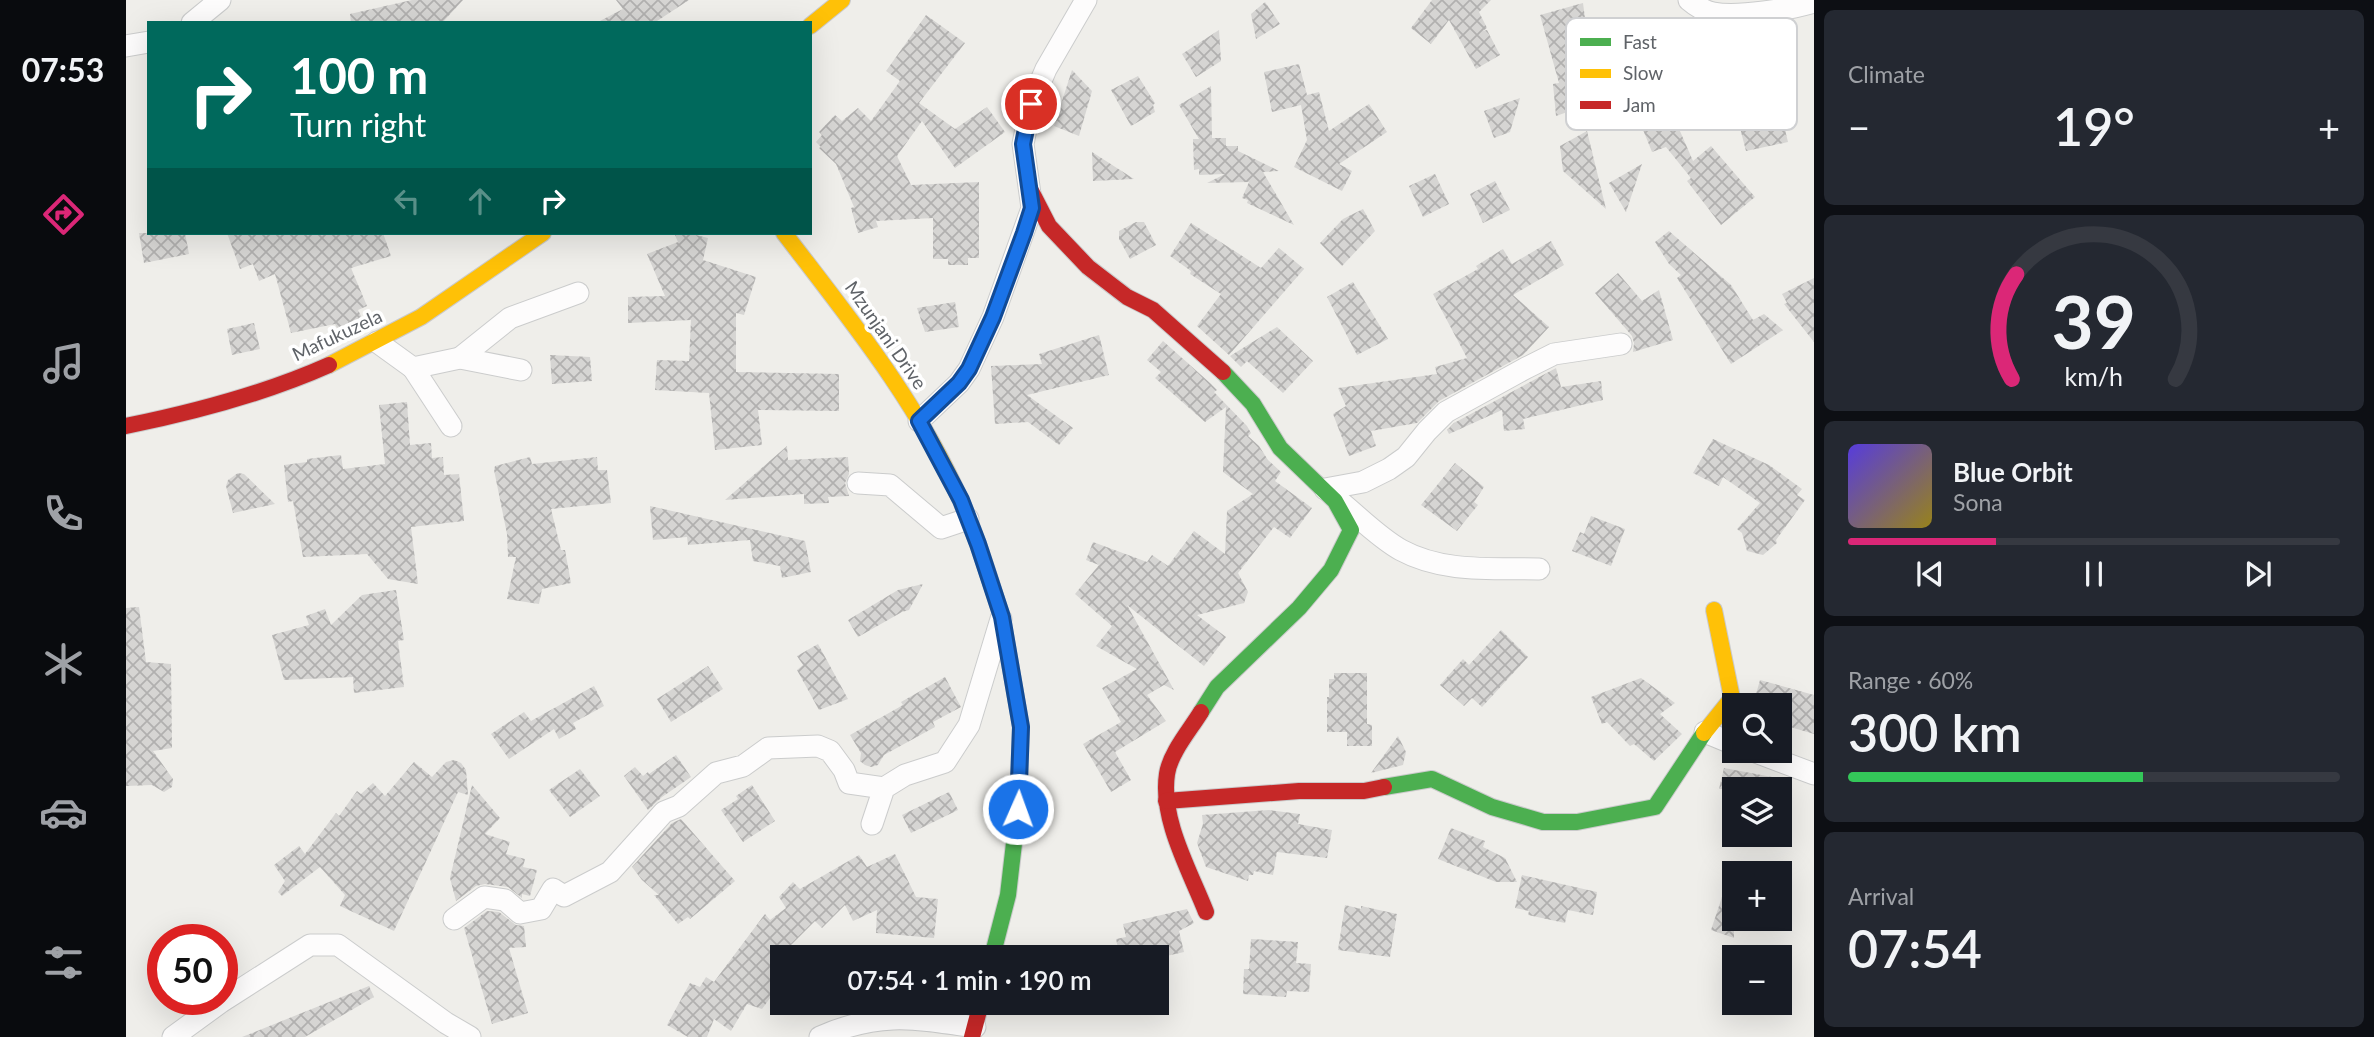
<!DOCTYPE html>
<html lang="en">
<head>
<meta charset="utf-8">
<style>
  body { margin:0; font-family:Lato,sans-serif; background:#242831; color:#f1f3f6; height:100vh; display:flex; flex-direction:column; font-size:26px; white-space:nowrap }
  * { box-sizing:border-box; margin:0 }
  p { font-size:23px; color:#9ea1a6 }
  .icon { flex:none; width:38px; height:38px; fill:none; stroke:currentColor; stroke-width:2; stroke-linecap:round; stroke-linejoin:round }
  .map { position:relative; flex:1; overflow:hidden }
  .details { display:flex; flex-direction:column; gap:10px; padding:10px; background:#0d0f14; width:560px }
  .details>* { flex:none }
  .hud { position:absolute; left:21px; top:21px; width:665px; height:214px; border-radius:0px; box-shadow:0 7px 28px #0002; background:#00695c; color:#fff; overflow:hidden }
  .tools { position:absolute; left:1596px; top:693px; display:grid; gap:14px }
  .tools a { display:grid; place-items:center; width:70px; height:70px; border-radius:0px; background:#171b24; box-shadow:0 7px 28px #0002; font-size:35px }
  .speed { position:absolute; left:21px; top:924px; display:flex; gap:14px; font-size:35px; font-weight:700; text-align:center }
  .speed>* { display:grid; place-content:center; width:91px; height:91px; border-radius:50%; background:#171b24; box-shadow:0 7px 28px #0002; line-height:1 }
  .speed .limit { border:10px solid #d22; background:#fff; color:#111 }
  .pin { position:absolute; display:grid; place-items:center; width:60px; height:60px; color:#fff; margin:-30px; border:4px solid #fff; border-radius:50%; box-shadow:0 2px 7px #0007 }
  .me { position:absolute; width:77px; margin:-38px; rotate:2deg; stroke-linejoin:round; filter:drop-shadow(0 0 5px #0008) }
  .turn { display:flex; align-items:center; gap:24px; height:147px; padding:0 28px; font-size:32px }
  .turn .icon { width:91px; height:91px; stroke-width:2.5 }
  .turn b { display:block; font-size:49px; line-height:60px }
  .lanes { display:flex; align-items:center; height:66px; padding:0 28px; background:#0003; justify-content:center; gap:35px; direction:ltr }
  .lanes .off { opacity:.35 }
  .big { font-size:52px; font-weight:600; line-height:1.1 }
  .details .card { flex:1; display:flex; flex-direction:column; justify-content:center; gap:10px; min-width:0; padding:0 24px; border-radius:10px; background:#242831 }
  .details .dial { align-items:center; gap:0 }
  .dial svg { height:182px; overflow:visible; fill:none; stroke:#363941; stroke-width:7; stroke-linecap:round; text-anchor:middle }
  .dial text { fill:#f1f3f6; stroke:none }
  .song { display:flex; align-items:center; gap:21px }
  .cover { width:84px; height:84px; border-radius:10px; background:linear-gradient(135deg,hsl(250 70% 55%),hsl(50 70% 35%)) }
  .played { height:7px; border-radius:4px; background:linear-gradient(90deg,#db2777 30%,#363941 30%) }
  .keys { display:flex; justify-content:space-around; direction:ltr }
  .heat { display:flex; justify-content:space-between; align-items:center; font-size:38px; direction:ltr }
  .charge { height:10px; border-radius:5px; background:linear-gradient(90deg,#34c759 60%,#363941 0) }
  .trip { position:absolute; left:644px; top:945px; width:399px; height:70px; border-radius:0px; background:#171b24; box-shadow:0 7px 28px #0002; font-weight:600; line-height:70px; text-align:center }
  main { display:flex; flex:1; min-height:0 }
  .tab-bar { display:flex; flex-direction:column; width:126px; justify-content:space-around; align-items:center; background:#090b0e; color:#9ea1a6 }
  .tab-bar .icon { width:49px; height:49px }
  .tab-bar .active { color:#db2777 }
  .tab-bar b { font-size:32px; color:#f1f3f6 }
  .map>svg:first-child { display:block }
  .building { fill:url(#building-cross-hatch) }
  .lines { fill:none; stroke-linecap:round; stroke-linejoin:round }
  .street-casing { stroke:#cbcccc; stroke-width:23 }
  .fast-casing { stroke:#cacacb; stroke-width:18 }
  .slow-casing { stroke:#cacacb; stroke-width:18 }
  .jam-casing { stroke:#cacacb; stroke-width:18 }
  .street { stroke:#fdfcfc; stroke-width:21 }
  .fast { stroke:#4caf50; stroke-width:16 }
  .slow { stroke:#ffc107; stroke-width:16 }
  .jam { stroke:#c62828; stroke-width:16 }
  .route-casing { stroke:#114b97; stroke-width:18 }
  .route { stroke:#1a73e8; stroke-width:12 }
  .labels { text-anchor:middle; stroke-width:7; stroke-linejoin:round; paint-order:stroke }
  .street-label { font-size:19px; fill:#5f6368; stroke:#fff }
  .key { fill:#fff; stroke:#cfd0d2; stroke-width:2 }
  .key-label { font-size:19px; fill:#5f6368 }
</style>
</head>
<body>
<main>
<nav class="tab-bar">
<b>07:53</b>
<svg class="icon active" aria-label="directions" viewBox="0 0 24 24"><path d="M12 3l9 9-9 9-9-9zM9 14v-3h6M13 9l2 2-2 2"/></svg>
<svg class="icon" aria-label="music" viewBox="0 0 24 24"><path d="M9 18V5l10-2v13"/><circle cx="6" cy="18" r="3"/><circle cx="16" cy="16" r="3"/></svg>
<svg class="icon" aria-label="phone" viewBox="0 0 24 24"><path d="M5 4h4l2 5-3 2q2 4 5 5l2-3 5 2v4C11 20 4 13 5 4z"/></svg>
<svg class="icon" aria-label="climate" viewBox="0 0 24 24"><path d="M12 3v18M4 7l16 10M4 17L20 7"/></svg>
<svg class="icon" aria-label="car" viewBox="0 0 24 24"><path d="M5 17H2v-5l4-1 3-4h7l3 4 3 1v5h-3M9 17h6M6 11h13"/><circle cx="7" cy="17" r="2"/><circle cx="17" cy="17" r="2"/></svg>
<svg class="icon" aria-label="filters" viewBox="0 0 24 24"><path d="M4 7h16M4 17h16"/><circle cx="9" cy="7" r="2"/><circle cx="15" cy="17" r="2"/></svg>
</nav>
<div class="map">
<svg width="1688" height="1037" viewBox="0 0 1688 1037">
  <defs>
    <pattern id="building-cross-hatch" width="8" height="8" patternUnits="userSpaceOnUse" patternTransform="scale(1.75)"><rect width="8" height="8" fill="#d6d5d3"/><path d="M0 0l8 8M0 8l8-8" fill="none" stroke="#b1b0af"/></pattern>
  </defs>
  <rect width="100%" height="100%" fill="#efeeea"/>
  <g class="building">
    <path d="M286,0h51l-21,23h-91l-1,-9z"/>
    <path d="M490,0h73l-35,23h-58l27,-14z"/>
    <path d="M1306,0h59l-12,12 8,16 -4,3 4,-1 13,25 -24,14 -27,-49 -18,24 -20,-16z"/>
    <path d="M1139,2l15,22 -24,15 -5,-25z"/>
    <path d="M1457,3l13,99 -40,14 -3,-32 6,-1 -19,-68z"/>
    <path d="M800,15l39,28 -46,60 36,26 32,-22 18,25 -50,36 -33,-47 -25,35 14,29 68,-3v76h-11v7h-20v-6h-15v-41l-57,3 2,6 -20,6 -7,-25 3,-1 -18,-43 -17,-16 2,-1 -5,-5 6,-7 -3,-3 16,-17 7,6 16,-13 13,13 29,-40 -14,-10z"/>
    <path d="M1093,30l2,31 -25,16 -14,-23z"/>
    <path d="M1173,64l8,31 12,-3 10,39 40,-27 18,28 -48,32 13,7 -10,20 -48,-24 13,-27 -6,-35 -29,7 -8,-40z"/>
    <path d="M946,70l20,21 -13,45 -25,-10z"/>
    <path d="M1012,76l17,27 -2,2 2,7 -24,14 -20,-36z"/>
    <path d="M1644,83l2,11 4,-1 12,49 -42,9 -12,-46 8,-2 -3,-12z"/>
    <path d="M1085,86l1,52h14v8h12v5l41,20 -16,1 31,53 -47,-22 1,-3 -6,-2 7,-16 -42,1 18,-9 -26,1v-6l-5,1 -1,-31h6l-20,-34z"/>
    <path d="M1537,92l30,69 18,-15 44,51 -34,28 -34,-44 4,-3 -25,-31 -14,5 -19,-47z"/>
    <path d="M1394,98l-10,34 -16,6 -10,-27z"/>
    <path d="M1461,131l19,78 -43,-38 -3,-25z"/>
    <path d="M966,152l42,27 -41,2z"/>
    <path d="M1516,164l-16,48 -17,-29z"/>
    <path d="M1309,174l14,30 -26,13 -14,-31z"/>
    <path d="M1369,181l15,29 -27,13 -13,-29z"/>
    <path d="M1237,209l12,22 -33,35 -22,-23 23,-24z"/>
    <path d="M1010,222h8l12,23 -26,14 -11,-20v-8z"/>
    <path d="M1065,223l70,45 18,-20 25,21 -75,86 -32,-29 24,-32 -31,-20 1,-3 -21,-15z"/>
    <path d="M1543,231l62,54 22,35 11,-6 19,16 -52,34 -54,-86 4,-3 -12,-11 -14,-22z"/>
    <path d="M13,233h46l4,21 -45,9z"/>
    <path d="M101,233h156l8,23 -40,12 16,38 -9,4 4,8 -25,10 -2,-4 -44,9 -16,-59 -16,7 -6,-17 -13,5z"/>
    <path d="M548,233h14l20,5 -5,22 53,17 -12,38 -8,-2v59l103,2v37l-81,-1 4,35 -47,5 -6,-57 -54,-3 2,-30 32,1 2,-41 -63,3v-26l37,-1 -18,-42 31,-12z"/>
    <path d="M1425,241l13,24 -51,30 36,32 -26,28 -84,46 -22,22 -46,8 5,15 -27,10 -16,-42 13,-8 -8,-18 99,-14 -2,-7 32,-9 -34,-64 45,-25 -2,-3 27,-17 9,15z"/>
    <path d="M1492,273l24,28 17,-11 14,50 -40,12 1,-9 -2,-7 -37,-43z"/>
    <path d="M1688,278v64l-30,-38 3,-1 -5,-9z"/>
    <path d="M1227,282l35,57 -31,16 -30,-58z"/>
    <path d="M829,302l4,25 -34,5 -8,-24z"/>
    <path d="M128,323l6,26 -28,6 -5,-26z"/>
    <path d="M1151,327l36,34 -30,32 -36,-32 -6,6 -11,-11z"/>
    <path d="M973,335l10,40 -82,20 46,33 -14,17 -31,-23 -33,2 -4,-58 51,-2 -3,-10z"/>
    <path d="M1037,341l47,42 7,7 -3,2 33,34 4,7 -3,3 11,10 9,14 13,12 -6,9 37,27 -22,30 -16,-11 -36,46 10,19 -4,11 -47,12 29,22 -22,29 -77,-61 47,85 -10,-5 -17,10 19,26 -51,31 16,28 -20,12 -28,-48 38,-22 -19,-34 35,-19 -41,-23 16,-20 -37,-32 24,-29 -13,-5 7,-18 54,20 5,-7 16,11 26,-35 31,23 2,-43 26,-17 -30,-22 3,-65 -21,15 -50,-44 6,-6 -14,-12z"/>
    <path d="M424,355l40,2 2,24 -40,3z"/>
    <path d="M1430,368l5,19 40,-6 2,19 -80,19 2,10 -21,2 -2,-21 -53,24 -2,-4 7,-7z"/>
    <path d="M281,402l3,43 21,-2 1,15 11,-1 1,18 15,-1 5,47 -53,6 7,57 -30,-5 -21,-25 -64,3 -10,-56 -5,1 -4,-37 23,-3v-3l34,-4 2,14 42,-5 -6,-59z"/>
    <path d="M1587,439l56,26 33,24 -5,6 8,5 -29,40 1,3 -14,12 -16,-4 -5,-18 -5,-4 23,-26 -37,-26 -4,9 -26,-13z"/>
    <path d="M661,446l1,14 60,-3 1,17 -4,9 4,13 -21,1 1,6 -25,1v-10l-79,6z"/>
    <path d="M404,457l2,7 65,-7 1,13h9l4,33 -60,6 10,41h4l6,33 -29,6 -3,15 -32,-5 9,-42h-8l-1,-23 -13,-64 1,-4z"/>
    <path d="M1329,463l29,24 -10,15 4,3 -21,26 -36,-26z"/>
    <path d="M112,473l6,1 31,30 -42,9 -7,-27 2,-6z"/>
    <path d="M524,506l155,35 6,31 -29,6 -2,-12 -27,-5 -3,-21 -62,5 -1,-8 -34,3z"/>
    <path d="M1465,516l34,13 -14,37 -39,-15 8,-19 4,2z"/>
    <path d="M797,584l-14,26 -7,2 -44,25 -10,-17 50,-30z"/>
    <path d="M270,590l8,50 -6,1 6,46 -50,6 -1,-16 -69,3 -12,-45 37,-10 -3,-9 19,-7 6,16 31,-30z"/>
    <path d="M13,607l7,55 25,2 1,84 -19,3 20,28 -1,8 -8,5 -12,-7 -26,1v-178z"/>
    <path d="M1375,630l27,27 -46,50 -10,-9 -8,8 -24,-21 23,-26 6,6z"/>
    <path d="M692,644l30,55 -29,11 -22,-40 6,-5 -6,-9z"/>
    <path d="M582,666l15,23 -52,33 -14,-23z"/>
    <path d="M1208,673h33v51l5,1v21h-25v-14h-20v-35h2v-18h5z"/>
    <path d="M819,677l16,30 -28,15 2,5 -51,28 -6,10 -7,2 -6,-2 -5,-4 1,-8 -11,-18 53,-30 -2,-3z"/>
    <path d="M1515,678l34,25 -15,11 22,20 -28,27 -20,-17 -4,2 -23,-24 -5,2 -11,-27z"/>
    <path d="M1634,680l54,15v39l-34,-10v-19h-27z"/>
    <path d="M468,686l10,20 -31,17 3,6 -17,10 -5,-10 -45,30 -18,-25 33,-22 7,9z"/>
    <path d="M1272,736l8,16 -3,13 -32,8z"/>
    <path d="M550,755l15,22 -29,20 -14,13 -24,-34 11,-9 8,9 5,-4 1,2z"/>
    <path d="M328,760l7,3 5,7 2,25 -10,-3 -64,139 -54,-25 5,-11 -25,-28 -38,29 -4,-4 7,-11 -11,-16 25,-19 6,8 31,-41 3,3 18,-25 4,3 12,-11 12,13 29,-34 18,15 14,-15z"/>
    <path d="M1598,768l58,11 -1,10h-62z"/>
    <path d="M454,769l20,27 -30,21 -21,-27z"/>
    <path d="M346,785l28,33 -15,16 25,8 -4,12 19,5 -2,8 14,3 -7,26 -8,-2v4l-14,-11 -23,-3 -9,2 -20,15 -6,-23z"/>
    <path d="M626,785l23,36 -32,21 -22,-32 17,-11 -2,-3z"/>
    <path d="M823,792l9,18 -47,23 -9,-18z"/>
    <path d="M1143,810l31,4 -2,10 34,6 -5,28 -50,-6 -4,23 -19,-4 -1,4h-4l-1,6 -42,-14 -9,-24 6,-19 -1,-9z"/>
    <path d="M555,819l54,62 -45,38 -2,-2 -10,7 -24,-29h5l-17,-15 -10,-13 40,-44z"/>
    <path d="M1325,828l34,13 -2,6 22,11 12,24h-21l-58,-23z"/>
    <path d="M769,854l21,43 22,2 -4,39 -58,-5 1,-23 -24,11 -8,-16 -23,23 -7,-7 -33,33v28l-20,27 -15,-5 -16,27 -17,-12 -7,18h-19l-21,-12 23,-42 10,4 6,-10 8,5 51,-68 5,6 16,-12 -7,-11 14,-15 7,7 59,-34 8,12z"/>
    <path d="M1604,873l4,1v64l-23,-8z"/>
    <path d="M1396,875l75,17 -4,23 -25,-5 -3,13 -37,-8 1,-4 -14,-3z"/>
    <path d="M1219,905l16,4v-3l36,8 -7,43 -52,-7z"/>
    <path d="M1061,909l7,14 -15,8 5,21 -22,5h-42l-4,-18 10,-2 -3,-13z"/>
    <path d="M361,911l12,1 17,13 8,1 2,21 -17,1 19,65 -36,11 -28,-96z"/>
    <path d="M1125,939l47,3 -2,21 15,1 -2,28 -22,-1 -1,6 -43,-3 1,-25h5z"/>
    <path d="M243,986l5,11 -69,40h-63z"/>
  </g>
  <g class="lines">
    <g class="street-casing">
      <g id="street">
        <path d="M1563,0c7,6 15,11 24,13 25,5 77,-4 101,-11"/>
        <path d="M66,23l28,-23"/>
        <path d="M0,46l23,-4"/>
        <path d="M251,342l36,26 47,-10 61,12"/>
        <path d="M334,358l50,-40 68,-25"/>
        <path d="M287,368l38,58"/>
        <path d="M793,421l40,-38 10,-14 24,-52 39,-109 -9,-64 8,-40 15,-35 40,-69"/>
        <path d="M732,483l32,2 51,43 27,-9"/>
        <path d="M1199,489l38,-7 26,-13 17,-12 21,-26 19,-19 80,-44 28,-14 67,-10"/>
        <path d="M1212,500c20,16 41,38 63,50 42,23 91,18 138,19"/>
        <path d="M1579,732l29,12"/>
        <path d="M1627,751l61,23"/>
        <path d="M746,824l12,-36 21,-13 40,-13 24,-37 32,-106"/>
        <path d="M328,919l30,-22 21,3 15,13 21,-4 12,-20 11,7 46,-24 54,-60 15,-6 37,-33 27,-7 25,-18 50,-2 12,5 14,19 5,13 35,5"/>
        <path d="M47,1037l48,-35 89,-57h28l108,78 24,14"/>
        <path d="M694,1037c59,-26 94,-19 155,-10"/>
      </g>
    </g>
    <g class="fast-casing">
      <g id="fast">
        <path d="M1075,712l16,-25 82,-79 32,-38 20,-40 -16,-29 -55,-53 -27,-44 -30,-32"/>
        <path d="M1258,787l48,-8 60,28 51,15h34l78,-15 49,-74"/>
        <path d="M866,957l16,-62 10,-86 3,-82 -19,-110"/>
      </g>
    </g>
    <g class="slow-casing">
      <g id="slow">
        <path d="M684,26l32,-26"/>
        <path d="M658,233c65,85 134,169 177,268 17,37 28,77 41,116"/>
        <path d="M203,365l92,-48 122,-84"/>
        <path d="M1578,733l28,-35 -18,-88"/>
      </g>
    </g>
    <g class="jam-casing">
      <g id="jam">
        <path d="M904,189l19,37 39,41 39,30 26,13 70,62"/>
        <path d="M0,426c69,-14 138,-32 203,-61"/>
        <path d="M1075,712c-11,18 -31,41 -34,62 -7,45 23,97 39,138"/>
        <path d="M1040,801l133,-10h65l20,-4"/>
        <path d="M846,1037l9,-34"/>
      </g>
    </g>
    <use href="#street" class="street"/>
    <use href="#fast" class="fast"/>
    <use href="#slow" class="slow"/>
    <use href="#jam" class="jam"/>
  </g>
  <g class="lines">
    <g class="route-casing">
      <path id="route" d="M892,809l3,-82 -19,-110 -24,-73 -17,-44 -42,-79 40,-38 10,-14 24,-52 31,-84 8,-25 -9,-64 8,-40"/>
    </g>
    <use href="#route" class="route"/>
  </g>
  <g class="labels">
    <g class="street-label">
      <text transform="translate(211 335) rotate(-25)" y="7">Mafukuzela</text>
      <text transform="translate(760 335) rotate(55)" y="7">Mzunjani Drive</text>
    </g>
  </g>
  <rect x="1440" y="18" width="231" height="112" rx="10" class="key"/>
  <rect x="1454" y="38" width="31" height="8" fill="#4caf50"/>
  <rect x="1454" y="69" width="31" height="9" fill="#ffc107"/>
  <rect x="1454" y="101" width="31" height="8" fill="#c62828"/>
  <g class="key-label">
    <text x="1497" y="49">Fast</text>
    <text x="1497" y="80">Slow</text>
    <text x="1497" y="112">Jam</text>
  </g>
</svg>
<div class="tools">
<a><svg class="icon" aria-label="search" viewBox="0 0 24 24"><circle cx="10" cy="10" r="6"/><path d="M15 15l6 6"/></svg></a>
<a><svg class="icon" aria-label="layers" viewBox="0 0 24 24"><path d="M12 4l9 5-9 5-9-5zM3 14l9 5 9-5"/></svg></a>
<a>+</a>
<a>−</a>
</div>
<div class="speed"><div class="limit">50</div></div>
<div class="pin" style="left:905px;top:104px;background:#d93025"><svg class="icon" aria-label="arrive" viewBox="0 0 24 24"><path d="M6 21V4h12l-3 4 3 4H6"/></svg></div>
<svg class="me" style="left:892px;top:809px" viewBox="-20 -20 40 40"><circle r="17" fill="#1a73e8" stroke="#fff" stroke-width="3"/><path d="M0-11L8 9 0 5-8 9z" fill="#fff"/></svg>
<div class="trip">07:54 · 1 min · 190 m</div>
<div class="hud">
<div class="turn"><svg class="icon" aria-label="right" viewBox="0 0 24 24"><path d="M7 20v-9h11M14 6l5 5-5 5"/></svg><div><b>100 m</b>Turn right</div></div>
<div class="lanes"><svg class="icon off" aria-label="left" viewBox="0 0 24 24"><path d="M17 20v-9H6M10 6l-5 5 5 5"/></svg><svg class="icon off" aria-label="ahead" viewBox="0 0 24 24"><path d="M12 20V5M6 11l6-6 6 6"/></svg><svg class="icon" aria-label="right" viewBox="0 0 24 24"><path d="M7 20v-9h11M14 6l5 5-5 5"/></svg></div>
</div>
</div>
<section class="details">
<div class="card"><p>Climate</p>
<div class="heat"><a>−</a><b class="big">19°</b><a>+</a></div>
</div>
<div class="card dial"><svg viewBox="0 0 100 80">
<path d="M14 69A42 42 0 1 1 86 69"/>
<path d="M14 69A42 42 0 0 1 16 23" stroke="#db2777"/>
<text x="50" y="56" font-size="32" font-weight="700">39</text>
<text x="50" y="72" font-size="11">km/h</text>
</svg></div>
<div class="card">
<div class="song"><i class="cover"></i><div><b>Blue Orbit</b><p>Sona</p></div></div>
<div class="played"></div>
<div class="keys"><svg class="icon" aria-label="previous" viewBox="0 0 24 24"><path d="M18 5L8 12l10 7zM5 5v14"/></svg><svg class="icon" aria-label="pause" viewBox="0 0 24 24"><path d="M8 5v14M16 5v14"/></svg><svg class="icon" aria-label="next" viewBox="0 0 24 24"><path d="M6 5l10 7-10 7zM19 5v14"/></svg></div>
</div>
<div class="card"><p>Range · 60%</p><b class="big">300 km</b><div class="charge"></div></div>
<div class="card"><p>Arrival</p><b class="big">07:54</b></div>
</section>
</main>
</body>
</html>
